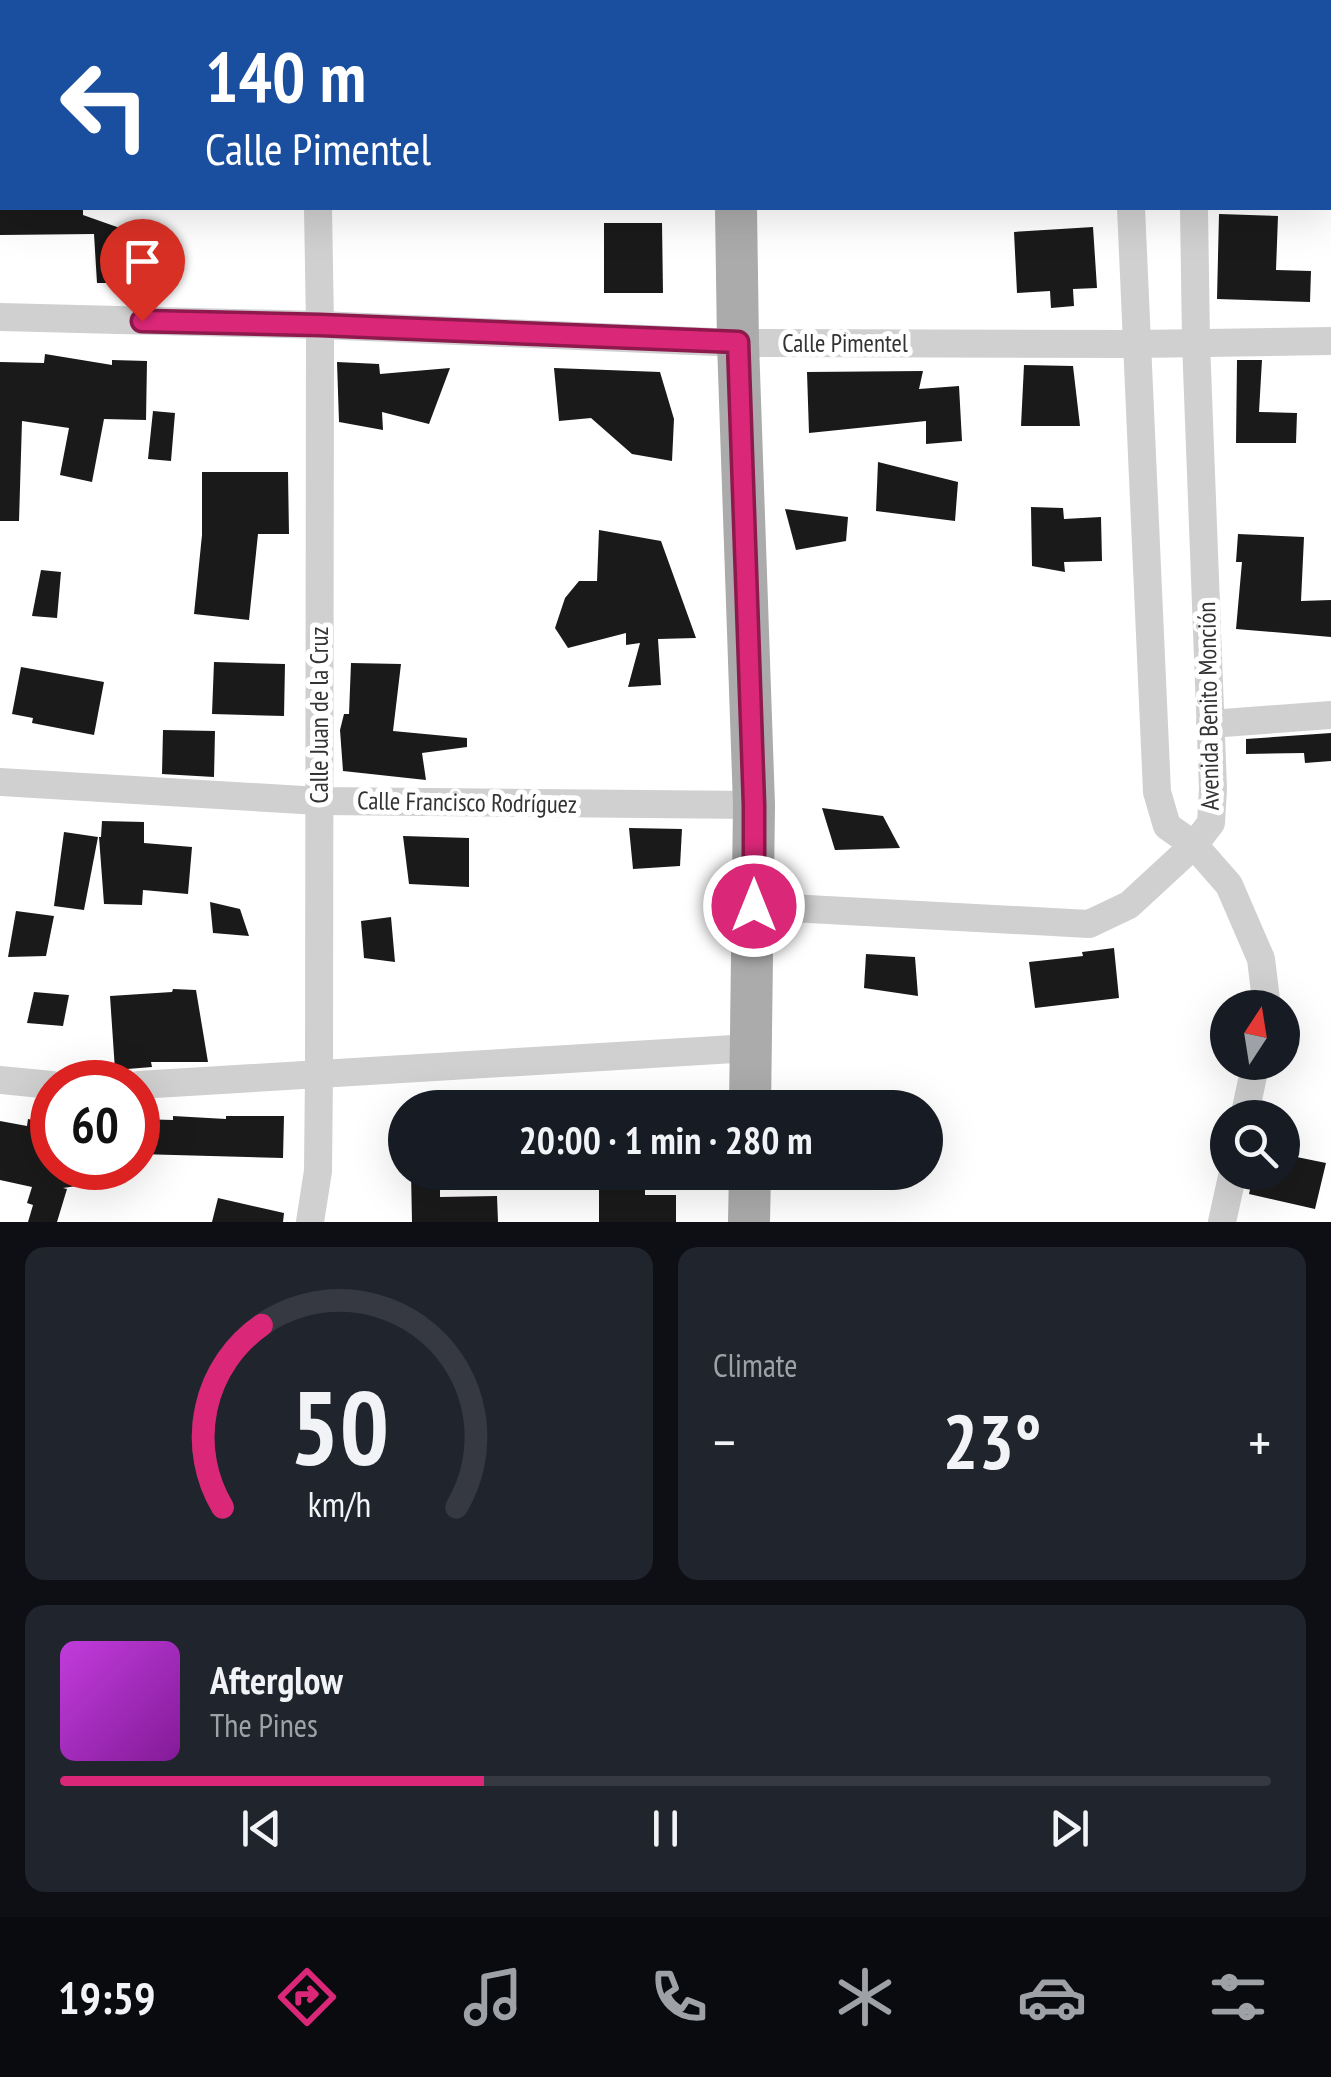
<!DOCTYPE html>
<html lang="en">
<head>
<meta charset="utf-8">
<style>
  body { margin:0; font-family:"PT Sans Narrow",sans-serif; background:#20242c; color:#f1f3f6; height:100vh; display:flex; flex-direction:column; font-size:38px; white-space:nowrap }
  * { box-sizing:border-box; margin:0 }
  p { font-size:32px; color:#9ea1a6 }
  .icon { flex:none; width:55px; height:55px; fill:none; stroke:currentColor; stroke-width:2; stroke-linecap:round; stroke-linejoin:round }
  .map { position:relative; height:1222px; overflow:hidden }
  .drawer { display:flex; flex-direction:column; gap:25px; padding:25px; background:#0d0f14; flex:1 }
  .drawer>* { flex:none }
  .hud { position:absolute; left:0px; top:0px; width:1332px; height:210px; box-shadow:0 10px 40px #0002; background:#1a4fa0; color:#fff; overflow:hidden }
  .needle { width:65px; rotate:12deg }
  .controls { position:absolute; left:1210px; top:990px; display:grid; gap:20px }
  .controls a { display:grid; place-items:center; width:90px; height:90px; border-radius:50%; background:#171b24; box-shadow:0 10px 40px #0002; font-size:50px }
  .speed { position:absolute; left:30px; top:1060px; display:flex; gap:20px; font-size:50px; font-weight:700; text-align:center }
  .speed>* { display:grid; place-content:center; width:130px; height:130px; border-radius:50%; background:#171b24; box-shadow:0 10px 40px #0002; line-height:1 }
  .speed .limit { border:15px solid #d22; background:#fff; color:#111 }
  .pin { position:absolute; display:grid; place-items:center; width:85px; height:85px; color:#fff; margin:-102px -42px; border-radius:50% 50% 50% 0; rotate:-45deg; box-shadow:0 0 10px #0007 }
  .pin .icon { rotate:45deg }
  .me { position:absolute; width:110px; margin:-55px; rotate:0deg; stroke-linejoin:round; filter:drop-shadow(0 0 8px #0008) }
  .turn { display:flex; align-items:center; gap:35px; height:210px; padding:0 40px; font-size:45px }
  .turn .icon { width:130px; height:130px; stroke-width:2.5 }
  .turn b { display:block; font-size:70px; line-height:85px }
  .big { font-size:75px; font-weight:700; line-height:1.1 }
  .drawer .tile { flex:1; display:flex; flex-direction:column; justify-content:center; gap:15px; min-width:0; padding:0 35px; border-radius:20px; background:#20242c }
  .drawer .dial { align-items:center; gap:0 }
  .dial svg { height:260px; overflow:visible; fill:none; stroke:#363941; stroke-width:7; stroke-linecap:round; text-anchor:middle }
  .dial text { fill:#f1f3f6; stroke:none }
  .song { display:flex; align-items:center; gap:30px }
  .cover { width:120px; height:120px; border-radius:15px; background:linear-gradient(135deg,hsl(290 70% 55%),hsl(290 70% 35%)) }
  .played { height:10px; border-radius:5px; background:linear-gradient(90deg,#db2777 35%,#363941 35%) }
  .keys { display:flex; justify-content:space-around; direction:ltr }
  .heat { display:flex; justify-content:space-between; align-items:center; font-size:55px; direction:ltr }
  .drawer .tiles { flex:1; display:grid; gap:25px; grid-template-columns:1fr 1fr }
  .tile:last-child { grid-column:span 2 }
  .trip { position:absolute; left:388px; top:1090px; width:555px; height:100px; border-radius:50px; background:#171b24; box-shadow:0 10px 40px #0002; font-weight:700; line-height:100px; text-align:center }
  .tab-bar { display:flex; height:160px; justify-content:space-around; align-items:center; background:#090b0e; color:#9ea1a6 }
  .tab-bar .icon { width:70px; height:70px }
  .tab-bar .active { color:#db2777 }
  .tab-bar b { font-size:45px; color:#f1f3f6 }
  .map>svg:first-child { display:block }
  .building { fill:#1a1a1a }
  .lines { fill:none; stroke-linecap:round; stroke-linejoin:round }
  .minor { stroke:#d0d0d0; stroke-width:28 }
  .primary { stroke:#ababab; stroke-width:42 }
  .route-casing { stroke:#8e194d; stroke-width:25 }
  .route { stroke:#db2777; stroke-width:18 }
  .labels { text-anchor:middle; stroke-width:10; stroke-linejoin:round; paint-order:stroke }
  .street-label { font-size:25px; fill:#333; stroke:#fff }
</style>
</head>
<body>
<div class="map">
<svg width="1331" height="1222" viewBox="0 0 1331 1222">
  <rect width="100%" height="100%" fill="#fff"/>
  <g class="building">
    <path d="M0,208h83v7l51,18 -1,50h-36l-3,-49 -94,1z"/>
    <path d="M1219,214l59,2 -2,54 35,1 -1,31 -93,-3z"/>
    <path d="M604,223h58l1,70h-59z"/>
    <path d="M1093,227l4,61 -24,1 1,17 -23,2 -1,-17 -33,2 -3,-61z"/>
    <path d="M45,354l67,11v-5l35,1 -1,59 -42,-1 -12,63 -32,-7 9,-47 -47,-7 -3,100h-19v-159l44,1z"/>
    <path d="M1237,360h25l-3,52 38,1 -1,30h-60z"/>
    <path d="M337,362l42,2 1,10 70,-6 -21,56 -47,-12 1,18 -44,-8z"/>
    <path d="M1024,365l49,1 7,60h-59z"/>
    <path d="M554,368l106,4 14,47 -2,42 -40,-7 -41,-36 -32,3z"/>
    <path d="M923,371l-4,18 40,-3 3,55 -36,3v-23l-117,12 -2,-61z"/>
    <path d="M153,411l22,2 -4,48 -23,-2z"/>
    <path d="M878,462l80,20 -3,39 -79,-10z"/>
    <path d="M202,472h86l1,62h-31l-9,86 -55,-6 8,-79z"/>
    <path d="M1031,507l32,1 1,11 37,-2 1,44 -38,1 1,10 -33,-6z"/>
    <path d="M785,509l63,8 -2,24 -50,9z"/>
    <path d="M599,530l62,11 35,97 -38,1 3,46 -33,2 12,-44 -14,2v-12l-58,15 -13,-20 10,-30 14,-17h18z"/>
    <path d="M1238,534l66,3 -3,64 30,-1v37l-95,-8 6,-67h-6z"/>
    <path d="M41,570l20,2 -4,46 -25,-2z"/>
    <path d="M214,662l71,2 -1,52 -72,-2z"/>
    <path d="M351,663l50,1 -8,67 74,7v9l-45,6 4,27 -83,-9 -3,-41 4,-16h5z"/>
    <path d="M21,667l83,15 -10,53 -62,-12 1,-5 -21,-4z"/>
    <path d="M163,730l52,1 -1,46 -52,-3z"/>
    <path d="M1331,733v28l-26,2 -1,-10 -58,1v-15z"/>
    <path d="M822,808l61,8 17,32 -65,2z"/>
    <path d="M102,821l42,1v21l48,4 -4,47 -45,-4 -1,15 -38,-1 -5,-67h2z"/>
    <path d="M629,828l53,1 -2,37 -47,3z"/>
    <path d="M64,832l34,5 -14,73 -30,-4z"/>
    <path d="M403,836l66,2v49l-60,-3z"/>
    <path d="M210,902l30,7 9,27 -36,-3z"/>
    <path d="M16,911l38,5 -8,40 -38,1z"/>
    <path d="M391,917l4,45 -31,-4 -3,-37z"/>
    <path d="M1114,948l5,50 -84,10 -6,-46 54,-6 -1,-4z"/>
    <path d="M866,954l49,3 3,39 -54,-8z"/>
    <path d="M173,989l23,1 12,72h-57l1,5 -37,3 -5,-74 62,-4z"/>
    <path d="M34,992l35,3 -6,31 -36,-3z"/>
    <path d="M173,1116l53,3v-3h58l-1,42 -145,-4v-35l35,1z"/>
    <path d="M28,1119l24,5v44h57l1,13 -47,7 4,1 -10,33h-29l5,-17 -6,-2 5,-16 -32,-7v-59l27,5z"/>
    <path d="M1282,1154l44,9 -11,46 -66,-15 5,-22h28z"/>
    <path d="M411,1172h29v25l57,-1 1,26h-86z"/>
    <path d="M599,1189h46v6h31v27h-77z"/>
    <path d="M218,1198l66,15 -1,9h-71z"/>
  </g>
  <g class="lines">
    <g class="minor">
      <path d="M314,0v2"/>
      <path d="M1119,0v2"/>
      <path d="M1190,0v2"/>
      <path d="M1131,208l26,584 10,34 27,19 35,40 32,74 6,49"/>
      <path d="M0,317l320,8 418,18 400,1 193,-3"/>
      <path d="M1210,724l121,-9"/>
      <path d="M0,782l319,19 435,4"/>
      <path d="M754,906l335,18 40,-19 65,-60 17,-22 2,-34 -17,-447 -2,-134"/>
      <path d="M0,1080l52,5"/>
      <path d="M138,1085l612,-37"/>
      <path d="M1244,1118l12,-56"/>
      <path d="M310,1222l8,-51 1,-98 1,-748 -2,-117"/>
      <path d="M1222,1222l11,-50"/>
    </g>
    <g class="primary">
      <path d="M721,0l1,2"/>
      <path d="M736,208l2,135 16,462 -4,303"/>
      <path d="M749,1222l1,-50"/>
    </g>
  </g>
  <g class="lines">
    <g class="route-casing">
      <path id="route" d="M142,321l178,4 418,17 16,463v101"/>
    </g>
    <use href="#route" class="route"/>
  </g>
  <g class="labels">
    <g class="street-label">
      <text x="845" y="352">Calle Pimentel</text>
      <text transform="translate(1208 706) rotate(-91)" y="9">Avenida Benito Monción</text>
      <text transform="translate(319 715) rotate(-90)" y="9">Calle Juan de la Cruz</text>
      <text transform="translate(467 802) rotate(1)" y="9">Calle Francisco Rodríguez</text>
    </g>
  </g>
</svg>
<div class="controls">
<a><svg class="needle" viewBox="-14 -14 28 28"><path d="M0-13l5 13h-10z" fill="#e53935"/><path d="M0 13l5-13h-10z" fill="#9ea1a6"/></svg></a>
<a><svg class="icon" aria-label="search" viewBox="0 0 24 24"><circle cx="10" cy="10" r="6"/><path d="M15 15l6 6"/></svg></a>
</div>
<div class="speed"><div class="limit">60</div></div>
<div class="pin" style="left:142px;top:321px;background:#d93025"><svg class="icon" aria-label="arrive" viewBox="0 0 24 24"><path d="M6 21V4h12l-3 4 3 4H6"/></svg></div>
<svg class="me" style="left:754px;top:906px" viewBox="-20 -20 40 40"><circle r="17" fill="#db2777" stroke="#fff" stroke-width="3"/><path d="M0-11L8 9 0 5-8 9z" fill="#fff"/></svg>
<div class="trip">20:00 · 1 min · 280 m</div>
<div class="hud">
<div class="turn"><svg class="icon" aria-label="left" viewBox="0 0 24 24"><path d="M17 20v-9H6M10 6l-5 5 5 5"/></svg><div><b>140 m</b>Calle Pimentel</div></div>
</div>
</div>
<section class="drawer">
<div class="tiles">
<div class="tile dial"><svg viewBox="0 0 100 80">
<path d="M14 69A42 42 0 1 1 86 69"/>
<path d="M14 69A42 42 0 0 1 26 13" stroke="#db2777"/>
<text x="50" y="56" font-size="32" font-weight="700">50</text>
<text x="50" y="72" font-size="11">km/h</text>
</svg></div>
<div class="tile"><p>Climate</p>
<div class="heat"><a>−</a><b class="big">23°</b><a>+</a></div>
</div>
<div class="tile">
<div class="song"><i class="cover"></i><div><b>Afterglow</b><p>The Pines</p></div></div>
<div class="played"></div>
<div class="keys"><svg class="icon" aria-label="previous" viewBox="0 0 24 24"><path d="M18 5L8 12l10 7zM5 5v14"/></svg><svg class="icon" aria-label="pause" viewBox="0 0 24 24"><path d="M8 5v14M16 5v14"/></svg><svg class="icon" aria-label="next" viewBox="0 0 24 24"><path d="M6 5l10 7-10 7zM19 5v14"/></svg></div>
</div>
</div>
</section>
<nav class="tab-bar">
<b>19:59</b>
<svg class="icon active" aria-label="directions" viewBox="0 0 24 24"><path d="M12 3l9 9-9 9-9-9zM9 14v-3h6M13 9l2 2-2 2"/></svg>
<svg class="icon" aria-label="music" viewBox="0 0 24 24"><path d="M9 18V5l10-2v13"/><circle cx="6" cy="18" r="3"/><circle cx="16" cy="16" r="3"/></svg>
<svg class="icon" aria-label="phone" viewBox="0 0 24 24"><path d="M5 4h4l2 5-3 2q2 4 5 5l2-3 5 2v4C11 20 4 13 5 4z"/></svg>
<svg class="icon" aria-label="climate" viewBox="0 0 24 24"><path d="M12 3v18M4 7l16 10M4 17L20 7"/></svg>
<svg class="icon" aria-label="car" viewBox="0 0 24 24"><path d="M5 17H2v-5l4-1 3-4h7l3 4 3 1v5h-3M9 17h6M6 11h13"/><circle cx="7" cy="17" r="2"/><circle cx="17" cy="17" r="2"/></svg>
<svg class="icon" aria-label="filters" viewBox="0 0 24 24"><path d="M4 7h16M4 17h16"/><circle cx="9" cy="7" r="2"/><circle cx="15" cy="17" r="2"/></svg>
</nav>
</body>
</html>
